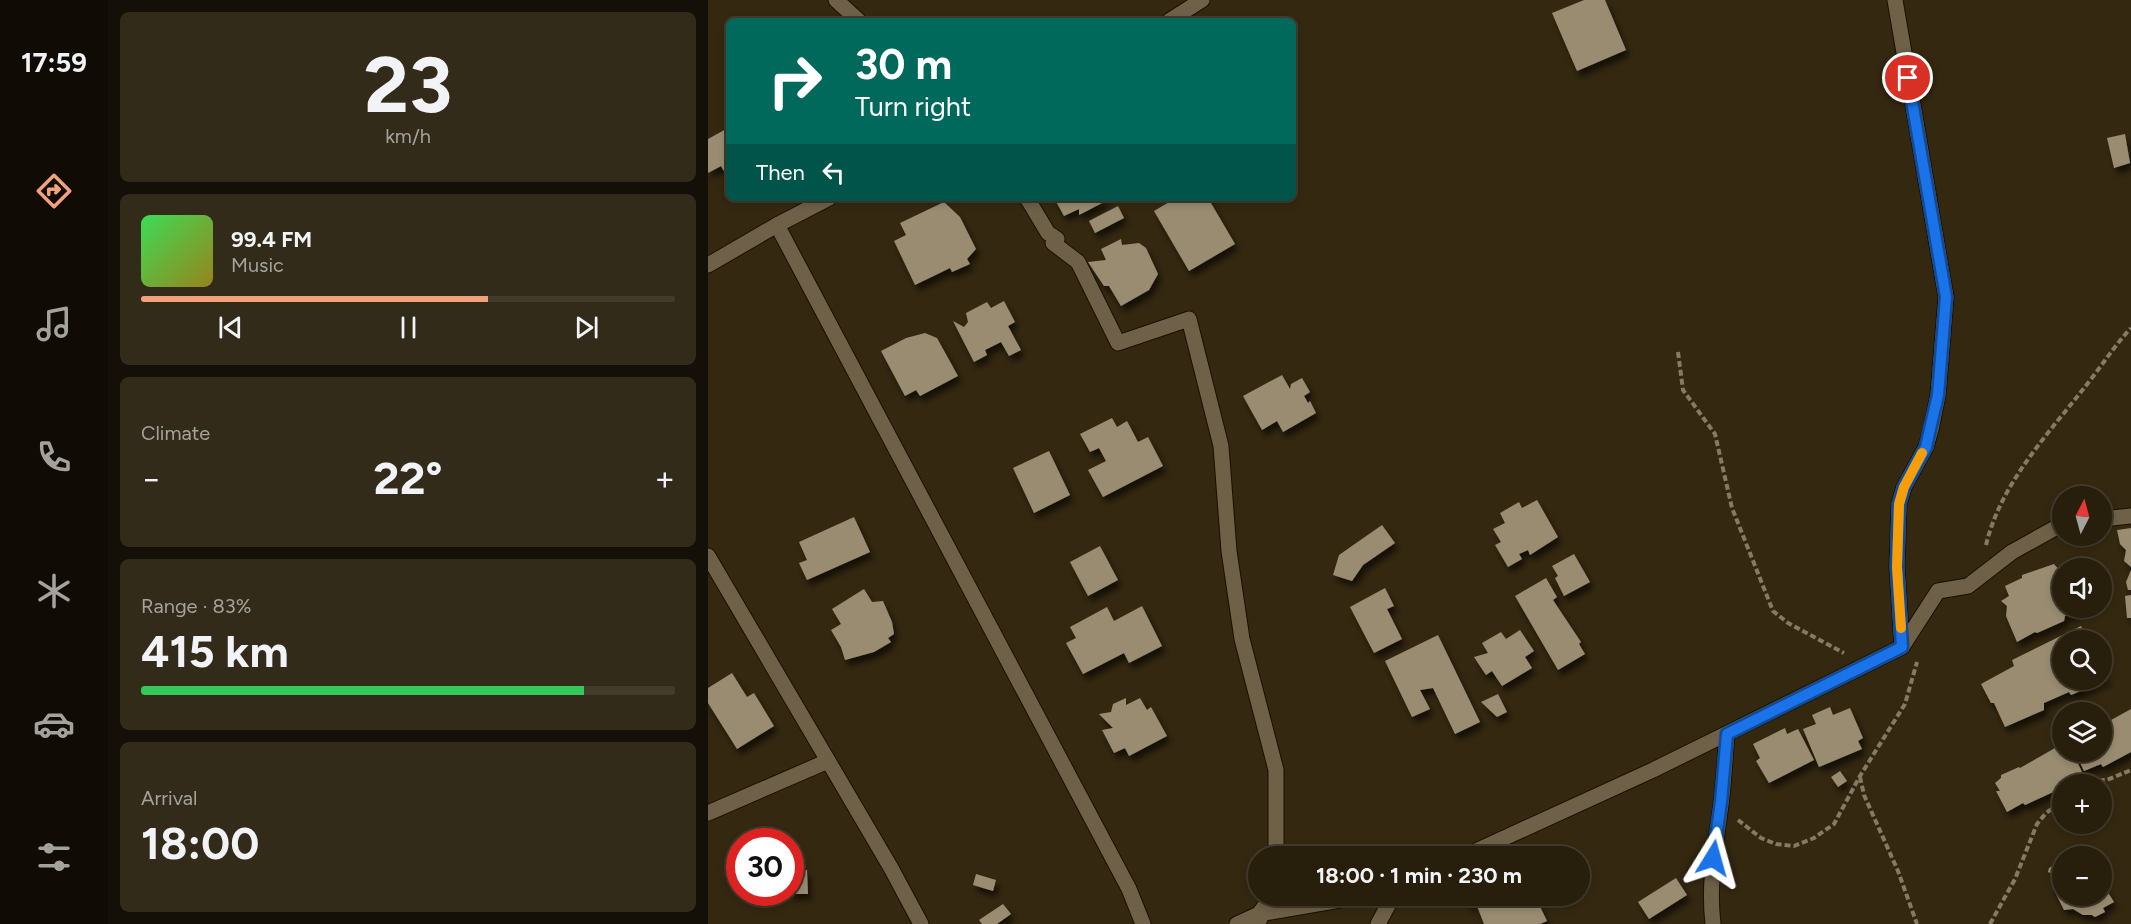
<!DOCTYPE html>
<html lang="en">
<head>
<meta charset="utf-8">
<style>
  body { margin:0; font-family:Figtree,sans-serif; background:#332b1a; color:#f1f3f6; height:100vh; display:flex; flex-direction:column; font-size:22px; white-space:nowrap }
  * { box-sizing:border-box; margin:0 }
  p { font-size:20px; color:#a4a29d }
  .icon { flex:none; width:33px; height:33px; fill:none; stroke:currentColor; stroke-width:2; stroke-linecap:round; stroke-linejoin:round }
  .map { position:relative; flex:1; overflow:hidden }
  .sheet { display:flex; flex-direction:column; gap:12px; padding:12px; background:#151007; width:600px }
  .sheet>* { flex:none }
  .guide { position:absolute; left:18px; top:18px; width:570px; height:183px; border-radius:9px; box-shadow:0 3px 9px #0003,0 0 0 2px #433c2d; background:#00695c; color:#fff; overflow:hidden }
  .needle { width:39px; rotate:6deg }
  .fabs { position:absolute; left:1344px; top:486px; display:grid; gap:12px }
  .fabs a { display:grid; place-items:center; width:60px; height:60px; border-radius:50%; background:#271e0c; box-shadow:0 3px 9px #0003,0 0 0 2px #433c2d; font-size:30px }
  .speed { position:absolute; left:18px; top:828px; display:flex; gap:12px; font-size:30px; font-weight:700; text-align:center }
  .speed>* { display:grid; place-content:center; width:78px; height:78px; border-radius:50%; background:#271e0c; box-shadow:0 3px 9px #0003,0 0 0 2px #433c2d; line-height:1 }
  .speed .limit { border:9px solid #d22; background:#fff; color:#111 }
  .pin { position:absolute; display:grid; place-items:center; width:51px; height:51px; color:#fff; margin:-26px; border:3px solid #fff; border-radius:50%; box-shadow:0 2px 6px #0007 }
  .me { position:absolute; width:66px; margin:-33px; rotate:8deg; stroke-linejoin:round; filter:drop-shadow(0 0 4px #0008) }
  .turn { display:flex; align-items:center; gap:21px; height:126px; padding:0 30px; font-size:27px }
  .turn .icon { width:78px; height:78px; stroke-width:2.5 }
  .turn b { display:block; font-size:42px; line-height:51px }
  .then { display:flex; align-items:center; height:57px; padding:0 30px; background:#0003; gap:12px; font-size:22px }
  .big { font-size:45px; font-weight:700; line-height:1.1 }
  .sheet .widget { flex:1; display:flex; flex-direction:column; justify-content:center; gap:9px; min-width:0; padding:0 21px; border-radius:9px; background:#332b1a }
  .sheet .dial { align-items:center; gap:0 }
  .dial b { font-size:78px; line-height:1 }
  .song { display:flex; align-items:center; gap:18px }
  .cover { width:72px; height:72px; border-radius:9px; background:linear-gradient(135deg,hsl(130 70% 55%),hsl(50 70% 35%)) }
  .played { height:6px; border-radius:3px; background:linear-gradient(90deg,#f1a17b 65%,#433c2d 65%) }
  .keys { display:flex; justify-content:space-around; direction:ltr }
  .heat { display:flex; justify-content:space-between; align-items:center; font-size:33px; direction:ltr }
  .charge { height:9px; border-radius:4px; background:linear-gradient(90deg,#34c759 83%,#433c2d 0) }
  .trip { position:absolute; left:540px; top:846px; width:342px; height:60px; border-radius:30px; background:#271e0c; box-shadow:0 3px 9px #0003,0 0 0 2px #433c2d; font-weight:700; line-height:60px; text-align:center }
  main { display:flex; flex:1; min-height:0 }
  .tabs { display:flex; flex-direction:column; width:108px; justify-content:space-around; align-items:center; background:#100c05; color:#a4a29d }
  .tabs .icon { width:42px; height:42px }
  .tabs .active { color:#f1a17b }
  .tabs b { font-size:27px; color:#f1f3f6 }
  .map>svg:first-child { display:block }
  .building { fill:#998c71; filter:url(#shadow) }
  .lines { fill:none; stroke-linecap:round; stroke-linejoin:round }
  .street-casing { stroke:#1b1000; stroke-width:17 }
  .path { stroke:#847a66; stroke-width:4; stroke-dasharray:6 3; stroke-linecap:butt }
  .street { stroke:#6e6148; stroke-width:15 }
  .route-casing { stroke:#114b97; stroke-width:15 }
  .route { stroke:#1a73e8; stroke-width:10 }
  .slow { stroke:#f59e0b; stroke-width:10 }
</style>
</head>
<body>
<main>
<nav class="tabs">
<b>17:59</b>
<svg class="icon active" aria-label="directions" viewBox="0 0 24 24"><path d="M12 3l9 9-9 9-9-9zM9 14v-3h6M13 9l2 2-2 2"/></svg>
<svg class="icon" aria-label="music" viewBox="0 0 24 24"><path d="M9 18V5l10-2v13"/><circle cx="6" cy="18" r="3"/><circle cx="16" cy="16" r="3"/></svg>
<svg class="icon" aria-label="phone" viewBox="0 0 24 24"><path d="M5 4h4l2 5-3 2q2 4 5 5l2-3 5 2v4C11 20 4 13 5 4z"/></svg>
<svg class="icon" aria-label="climate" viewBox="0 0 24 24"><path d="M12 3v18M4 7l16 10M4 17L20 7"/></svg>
<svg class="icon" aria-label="car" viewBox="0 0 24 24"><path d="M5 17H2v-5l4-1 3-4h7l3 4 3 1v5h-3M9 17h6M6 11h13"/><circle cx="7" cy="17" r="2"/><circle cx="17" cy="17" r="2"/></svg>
<svg class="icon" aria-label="filters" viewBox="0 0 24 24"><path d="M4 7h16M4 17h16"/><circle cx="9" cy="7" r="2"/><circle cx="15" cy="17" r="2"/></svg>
</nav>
<section class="sheet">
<div class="widget dial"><b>23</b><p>km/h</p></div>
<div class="widget">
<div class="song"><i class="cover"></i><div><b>99.4 FM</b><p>Music</p></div></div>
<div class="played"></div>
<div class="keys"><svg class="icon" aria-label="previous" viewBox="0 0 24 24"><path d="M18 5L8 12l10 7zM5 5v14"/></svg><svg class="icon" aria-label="pause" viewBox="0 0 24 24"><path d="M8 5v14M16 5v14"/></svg><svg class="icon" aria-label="next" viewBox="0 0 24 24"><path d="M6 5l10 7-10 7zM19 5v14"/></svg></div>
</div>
<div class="widget"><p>Climate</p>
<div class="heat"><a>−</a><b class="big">22°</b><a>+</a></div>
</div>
<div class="widget"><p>Range · 83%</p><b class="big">415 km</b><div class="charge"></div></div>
<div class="widget"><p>Arrival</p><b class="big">18:00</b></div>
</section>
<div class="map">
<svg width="1423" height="924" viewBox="0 0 1423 924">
  <defs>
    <filter id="shadow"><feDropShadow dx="3.5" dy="6" stdDeviation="3" flood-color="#0009"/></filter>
  </defs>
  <rect width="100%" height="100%" fill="#342810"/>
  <g class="building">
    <path d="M876,0h21l21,50 -49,21 -25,-58z"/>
    <path d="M20,128l1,44 -4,1 -4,-7 -13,7v-34z"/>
    <path d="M1417,134l5,29 -16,5 -7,-30z"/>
    <path d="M346,198h50l2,3 -27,14v-6l-15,7z"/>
    <path d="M468,198h32l27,46 -46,27 -35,-60z"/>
    <path d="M236,202l16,15 16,32 -9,10 3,5 -18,8 -2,-4 -35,17 -21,-44 12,-6 -6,-12z"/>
    <path d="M410,206l6,12 -29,15 -6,-12z"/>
    <path d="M413,239l1,6 17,-2 7,5 12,26 -9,16 -28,16 -12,-20h-5l-16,-24 18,-2 -5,-11z"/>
    <path d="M296,301l11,21 -7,4 13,24 -12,6 -8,-14 -16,8 2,5 -13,7 -21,-41 11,6 4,-5 -2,-9 21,-11 4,6z"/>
    <path d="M217,333l12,5 21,38 -38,20 -4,-6 -11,6 -24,-45 25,-13z"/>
    <path d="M574,375l8,14 1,-5 11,-6 8,14 -6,4 4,7 2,-2 6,12 -33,19 -6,-11 -15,9 -19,-34z"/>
    <path d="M404,418l5,9 10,-6 11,21 10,-5 15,29 -60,31 -15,-27 18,-9 -7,-13 -9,4 -10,-18z"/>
    <path d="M341,451l21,44 -36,18 -21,-45z"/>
    <path d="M829,500l21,37 -28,18 -2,-5 -9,4 3,5 -14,8 -13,-22 6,-3 -8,-13 12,-6 -5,-10 19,-11 3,6z"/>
    <path d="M146,517l16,35 -63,28 -8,-17 8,-3 -8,-18z"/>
    <path d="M674,525l13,18 -32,22 -11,16 -19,-6 6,-20z"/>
    <path d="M1423,528v39l-7,-6 2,-11 -6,-6 -3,-14z"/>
    <path d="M392,546l18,34 -30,16 -18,-34z"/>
    <path d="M866,554l16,28 -26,14 -9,-18 3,-2 -6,-10z"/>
    <path d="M1346,564l7,8 1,7 -6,3 6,9v17h14l2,4 -13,4 -1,5 -27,12 -2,-1 -18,10 -11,-26 1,-10 -6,-5 8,-5 -4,-10 17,-8v-3z"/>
    <path d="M1423,570v20h-3l-2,-8z"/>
    <path d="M838,578l11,19 -4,3 28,42 -2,2 6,10 -27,16 -43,-74z"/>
    <path d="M677,588l9,18 -7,3 15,30 -28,14 -24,-46z"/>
    <path d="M156,589l8,13 11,-1 9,21 2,12 -6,4 3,4 -17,10 -29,8 -4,-13 -10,-17 10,-6 -9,-15z"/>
    <path d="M1423,595v23h-4l-2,-22z"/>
    <path d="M434,606l20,40 -33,17 -5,-10 -41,21 -17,-31 10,-5 -6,-11 37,-20 7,14z"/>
    <path d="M1373,626l7,14h-26v40h40v-12l5,12 -36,15 -2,-3 -25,11v7l-39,17 -11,-24h-3l-10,-19 33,-18 -2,-6z"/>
    <path d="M812,630l14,21 -9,6 7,11 -30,18 -10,-15 -6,4 -12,-18 14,-4 -6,-10 19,-11 5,7z"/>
    <path d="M730,635l42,87 -25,12 -22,-46 -13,2 10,19 -18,8 -27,-56z"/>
    <path d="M24,673l15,24 7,-4 20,33 -37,23 -29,-46v-15z"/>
    <path d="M790,694l9,18 -10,5 -16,-15z"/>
    <path d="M418,698v7l14,-7 7,12 4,-3 16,29 -38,20 -4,-8 -11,5 -12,-23 11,-2 -14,-14 12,-2 2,-8z"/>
    <path d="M1122,707l3,8 17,-7 13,30 -5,3 4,8 -43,18 -16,-38 13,-5 -4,-9z"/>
    <path d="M1423,709v43l-28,15 -2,-3 -17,7 -9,-19h27v-27z"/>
    <path d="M1077,728l2,6 11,-5 16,31 -45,23 -13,-22 4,-3 -7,-14z"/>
    <path d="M1347,748h7v4h4l2,3 5,-2 9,19 -15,8 2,4h-7v4l-37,17 -2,-2 -16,9 -11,-21h4l-5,-8 6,-5v-3l18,-8 1,1z"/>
    <path d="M1132,771l7,10 -9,6 -7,-10z"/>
    <path d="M1378,848l4,8h-20z"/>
    <path d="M1354,861v35h40v-13l12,19 -11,6 2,4 -10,5 -3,-2h-9l-10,-6 -9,1 -12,-24 4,-4 -3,-8 -5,-2 1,-4z"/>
    <path d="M99,870l1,24h-18v-23z"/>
    <path d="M268,874l20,6 -3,11 -20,-6z"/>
    <path d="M968,878l11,17 -38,24 -11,-17z"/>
    <path d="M758,896h6l3,6 -5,6z"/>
    <path d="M782,896h45l12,25 -7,3h-56l-7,-18 15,-6z"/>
    <path d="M295,904l8,10 -14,10h-15l-3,-4z"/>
  </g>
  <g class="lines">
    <g class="street-casing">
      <g id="street">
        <path d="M128,0l23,21"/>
        <path d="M1187,0l51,297 -8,98 -7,34 -5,18 -22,40 -5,17 -2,63 5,80"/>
        <path d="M461,21l33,-21"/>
        <path d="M319,198l21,35 9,6 -4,4 25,19 40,81 71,-24 32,127 8,105 13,88 34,131v86"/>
        <path d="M69,225l352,664 14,35"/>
        <path d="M0,265l69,-40 52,-27"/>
        <path d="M1394,519l29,-3"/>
        <path d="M0,556l183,312 30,56"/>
        <path d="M0,813l120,-52"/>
        <path d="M757,856l188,-86 249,-123 36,-56 30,-5 44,-34 45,-25 5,-1"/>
        <path d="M552,919l-1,-5 13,-18"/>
        <path d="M529,924l22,-10 104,-18"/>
        <path d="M670,924l15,-28"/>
        <path d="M1005,924c-5,-41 3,-80 8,-120 3,-23 4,-47 6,-70"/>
      </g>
    </g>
    <g class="path">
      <path d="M970,352l5,38 32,44 17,74 41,103 15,12 56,30"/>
      <path d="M1278,545c15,-63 64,-113 102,-162 15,-19 27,-38 43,-55"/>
      <path d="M1152,777l4,18 34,76 19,53"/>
      <path d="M1374,784l3,-3 22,-1 24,-10"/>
      <path d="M1030,820l23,18 15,6 18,2 20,-8 20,-14 26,-48 45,-72 12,-42"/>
      <path d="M1282,924l25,-45 22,-55 9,-11 16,-11"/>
    </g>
    <use href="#street" class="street"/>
  </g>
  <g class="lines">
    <g class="route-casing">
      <path id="route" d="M1005,858l8,-56 6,-68 175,-87 -5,-80 2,-63 5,-17 22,-40 4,-18 8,-34 8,-98 -38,-219"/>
    </g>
    <use href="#route" class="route"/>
    <path class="slow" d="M1193,628l-4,-61 2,-63 5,-17 18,-34"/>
  </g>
</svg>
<div class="fabs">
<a><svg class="needle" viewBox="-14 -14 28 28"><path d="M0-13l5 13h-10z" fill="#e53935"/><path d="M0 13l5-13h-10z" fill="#a4a29d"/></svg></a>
<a><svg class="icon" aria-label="sound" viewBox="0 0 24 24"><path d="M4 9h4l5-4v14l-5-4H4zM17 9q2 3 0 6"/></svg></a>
<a><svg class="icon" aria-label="search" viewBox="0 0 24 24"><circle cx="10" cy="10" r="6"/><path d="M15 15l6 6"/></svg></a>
<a><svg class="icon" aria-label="layers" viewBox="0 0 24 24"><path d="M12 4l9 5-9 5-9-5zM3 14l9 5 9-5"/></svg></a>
<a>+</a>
<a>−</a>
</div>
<div class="speed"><div class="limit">30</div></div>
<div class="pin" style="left:1200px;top:78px;background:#d93025"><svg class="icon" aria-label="arrive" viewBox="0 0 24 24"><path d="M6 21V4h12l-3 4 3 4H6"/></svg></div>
<svg class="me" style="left:1005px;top:858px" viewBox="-20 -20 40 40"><path d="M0-17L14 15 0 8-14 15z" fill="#1a73e8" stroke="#fff" stroke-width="4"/></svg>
<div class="trip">18:00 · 1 min · 230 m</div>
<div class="guide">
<div class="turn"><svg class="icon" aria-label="right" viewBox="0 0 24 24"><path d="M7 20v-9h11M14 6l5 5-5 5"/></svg><div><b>30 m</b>Turn right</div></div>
<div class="then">Then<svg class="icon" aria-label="left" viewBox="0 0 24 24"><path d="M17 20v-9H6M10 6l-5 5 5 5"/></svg></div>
</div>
</div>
</main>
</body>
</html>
